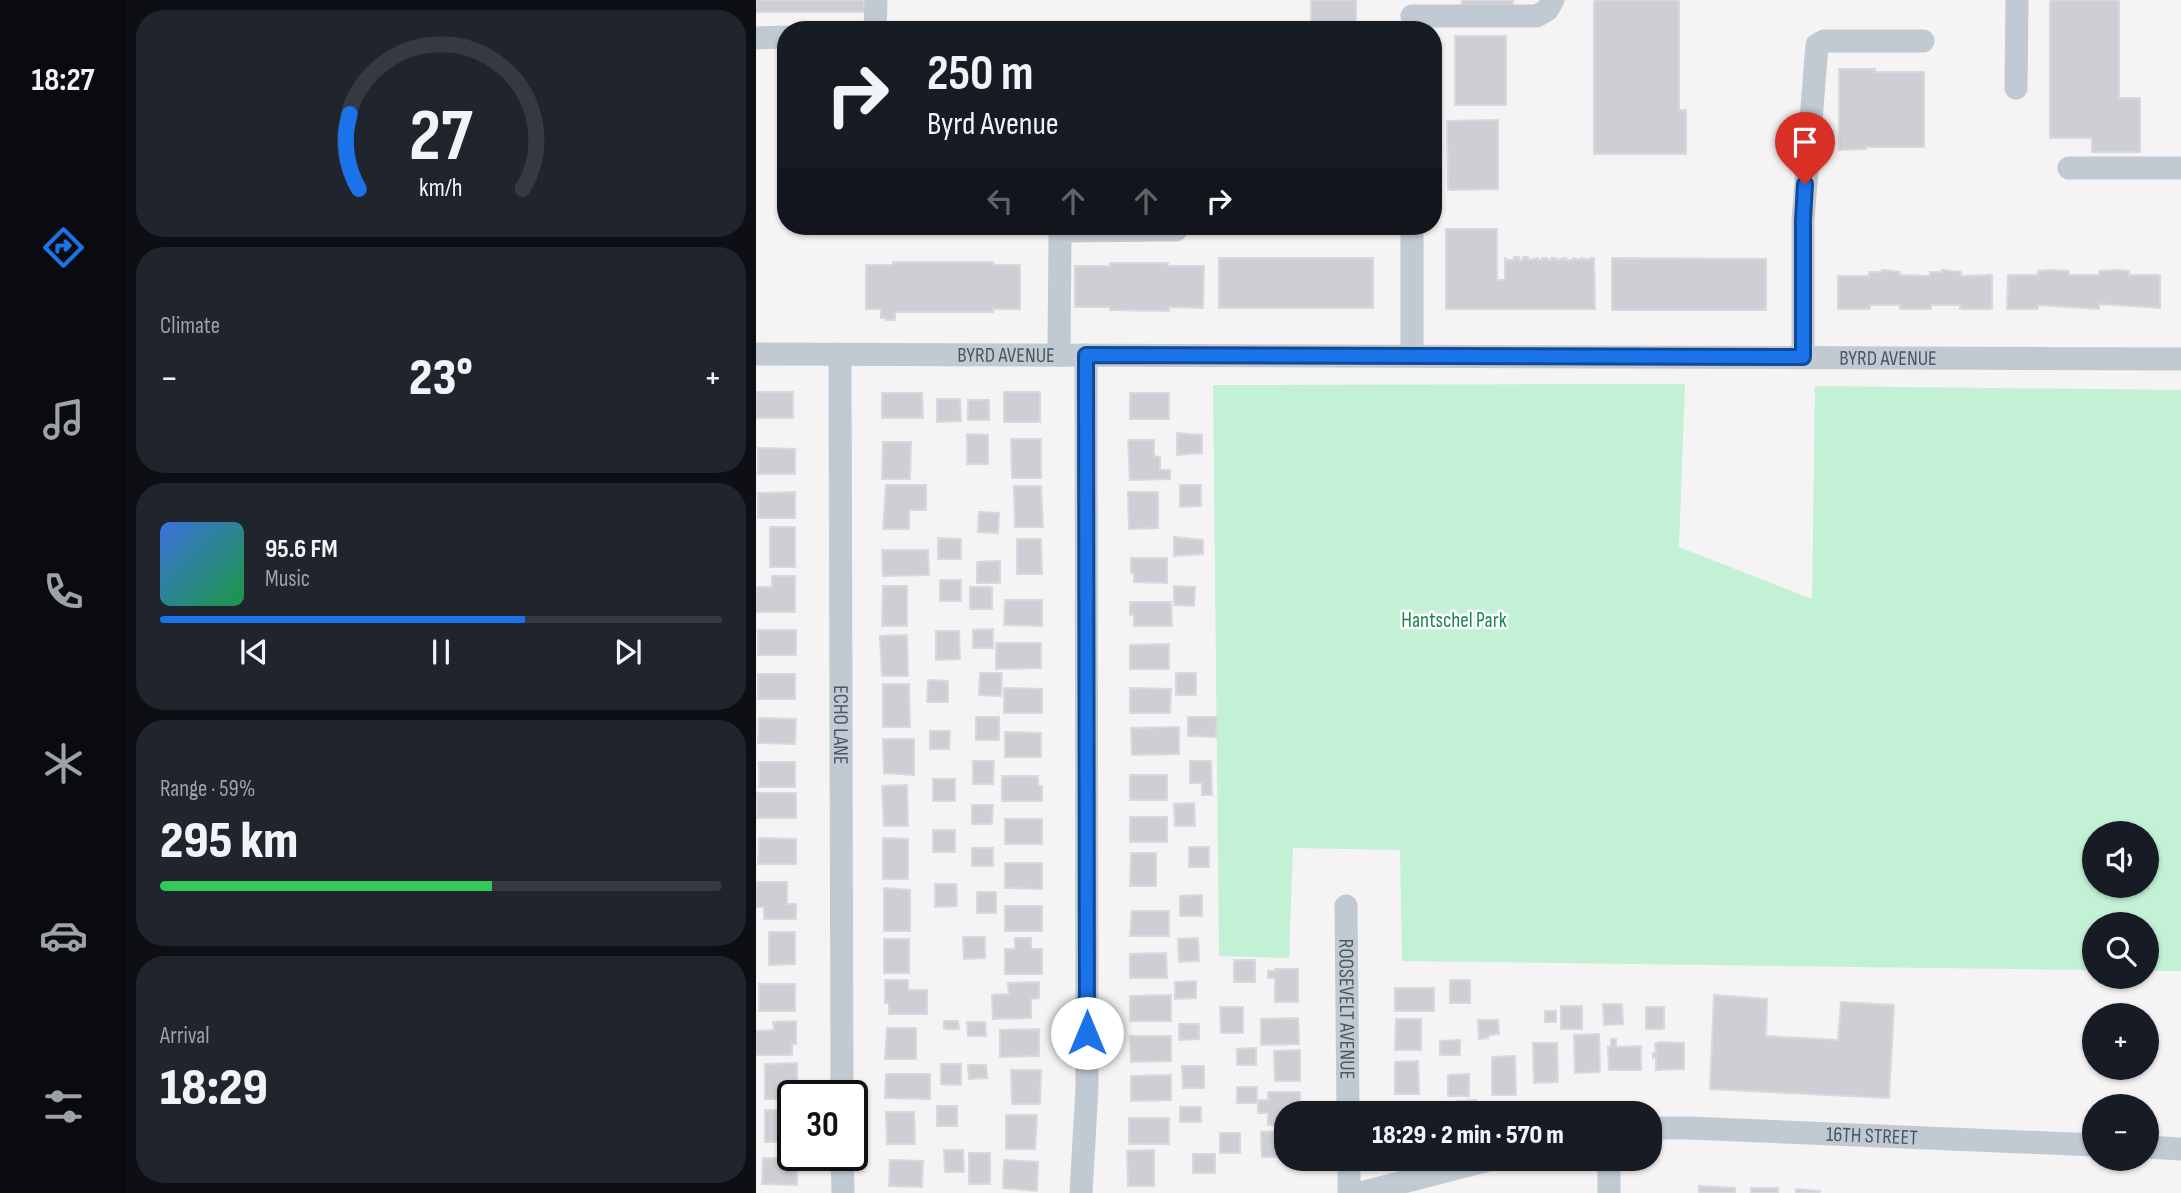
<!DOCTYPE html>
<html lang="en">
<head>
<meta charset="utf-8">
<style>
  body { margin:0; font-family:"Sofia Sans Condensed",sans-serif; background:#20242c; color:#f1f3f6; height:100vh; display:flex; flex-direction:column; font-size:26px; white-space:nowrap }
  * { box-sizing:border-box; margin:0 }
  p { font-size:23px; color:#9ea1a6 }
  .icon { flex:none; width:38px; height:38px; fill:none; stroke:currentColor; stroke-width:2; stroke-linecap:round; stroke-linejoin:round }
  .map { position:relative; flex:1; overflow:hidden }
  .panel { display:flex; flex-direction:column; gap:10px; padding:10px; background:#0d0f14; width:630px }
  .panel>* { flex:none }
  .guide { position:absolute; left:21px; top:21px; width:665px; height:214px; border-radius:28px; box-shadow:0 2px 5px #0004; background:#171b24; color:#f1f3f6; overflow:hidden }
  .fabs { position:absolute; left:1326px; top:821px; display:grid; gap:14px }
  .fabs a { display:grid; place-items:center; width:77px; height:77px; border-radius:50%; background:#171b24; box-shadow:0 2px 5px #0004; font-size:35px }
  .speed { position:absolute; left:21px; top:1080px; display:flex; gap:14px; font-size:35px; font-weight:700; text-align:center }
  .speed>* { display:grid; place-content:center; width:91px; height:91px; border-radius:50%; background:#171b24; box-shadow:0 2px 5px #0004; line-height:1 }
  .speed .limit { border:4px solid #111; border-radius:10px; background:#fff; color:#111 }
  .pin { position:absolute; display:grid; place-items:center; width:60px; height:60px; color:#fff; margin:-72px -30px; border-radius:50% 50% 50% 0; rotate:-45deg; box-shadow:0 0 7px #0007 }
  .pin .icon { rotate:45deg }
  .me { position:absolute; width:77px; margin:-38px; rotate:0deg; stroke-linejoin:round; filter:drop-shadow(0 0 5px #0008) }
  .turn { display:flex; align-items:center; gap:24px; height:147px; padding:0 35px; font-size:32px }
  .turn .icon { width:91px; height:91px; stroke-width:2.5 }
  .turn b { display:block; font-size:49px; line-height:60px }
  .lanes { display:flex; align-items:center; height:66px; padding:0 35px; background:#0003; justify-content:center; gap:35px; direction:ltr }
  .lanes .off { opacity:.35 }
  .big { font-size:52px; font-weight:800; line-height:1.1 }
  .panel .card { flex:1; display:flex; flex-direction:column; justify-content:center; gap:10px; min-width:0; padding:0 24px; border-radius:28px; background:#20242c }
  .panel .dial { align-items:center; gap:0 }
  .dial svg { height:182px; overflow:visible; fill:none; stroke:#363941; stroke-width:7; stroke-linecap:round; text-anchor:middle }
  .dial text { fill:#f1f3f6; stroke:none }
  .song { display:flex; align-items:center; gap:21px }
  .cover { width:84px; height:84px; border-radius:10px; background:linear-gradient(135deg,hsl(220 70% 55%),hsl(140 70% 35%)) }
  .played { height:7px; border-radius:4px; background:linear-gradient(90deg,#1a73e8 65%,#363941 65%) }
  .keys { display:flex; justify-content:space-around; direction:ltr }
  .heat { display:flex; justify-content:space-between; align-items:center; font-size:38px; direction:ltr }
  .charge { height:10px; border-radius:5px; background:linear-gradient(90deg,#34c759 59%,#363941 0) }
  .trip { position:absolute; left:518px; top:1101px; width:388px; height:70px; border-radius:28px; background:#171b24; box-shadow:0 2px 5px #0004; font-weight:800; line-height:70px; text-align:center }
  main { display:flex; flex:1; min-height:0 }
  .tabs { display:flex; flex-direction:column; width:126px; justify-content:space-around; align-items:center; background:#090b0e; color:#9ea1a6 }
  .tabs .icon { width:49px; height:49px }
  .tabs .active { color:#1a73e8 }
  .tabs b { font-size:32px; color:#f1f3f6 }
  .map>svg:first-child { display:block }
  .park { fill:#c3f1d5; fill-rule:evenodd }
  .building { fill:#cdcfd5; stroke:#d7d9de; stroke-width:2 }
  .lines { fill:none; stroke-linecap:round; stroke-linejoin:round }
  .minor { stroke:#c1cad2; stroke-width:23 }
  .route-casing { stroke:#114b97; stroke-width:18 }
  .route { stroke:#1a73e8; stroke-width:12 }
  .labels { text-anchor:middle; stroke-width:5; stroke-linejoin:round; paint-order:stroke }
  .street-label { font-size:21px; fill:#4a5661; stroke:#fff }
  .park-label { font-size:21px; fill:#17864f; stroke:#fff }
</style>
</head>
<body>
<main>
<nav class="tabs">
<b>18:27</b>
<svg class="icon active" aria-label="directions" viewBox="0 0 24 24"><path d="M12 3l9 9-9 9-9-9zM9 14v-3h6M13 9l2 2-2 2"/></svg>
<svg class="icon" aria-label="music" viewBox="0 0 24 24"><path d="M9 18V5l10-2v13"/><circle cx="6" cy="18" r="3"/><circle cx="16" cy="16" r="3"/></svg>
<svg class="icon" aria-label="phone" viewBox="0 0 24 24"><path d="M5 4h4l2 5-3 2q2 4 5 5l2-3 5 2v4C11 20 4 13 5 4z"/></svg>
<svg class="icon" aria-label="climate" viewBox="0 0 24 24"><path d="M12 3v18M4 7l16 10M4 17L20 7"/></svg>
<svg class="icon" aria-label="car" viewBox="0 0 24 24"><path d="M5 17H2v-5l4-1 3-4h7l3 4 3 1v5h-3M9 17h6M6 11h13"/><circle cx="7" cy="17" r="2"/><circle cx="17" cy="17" r="2"/></svg>
<svg class="icon" aria-label="filters" viewBox="0 0 24 24"><path d="M4 7h16M4 17h16"/><circle cx="9" cy="7" r="2"/><circle cx="15" cy="17" r="2"/></svg>
</nav>
<section class="panel">
<div class="card dial"><svg viewBox="0 0 100 80">
<path d="M14 69A42 42 0 1 1 86 69"/>
<path d="M14 69A42 42 0 0 1 10 36" stroke="#1a73e8"/>
<text x="50" y="56" font-size="32" font-weight="700">27</text>
<text x="50" y="72" font-size="11">km/h</text>
</svg></div>
<div class="card"><p>Climate</p>
<div class="heat"><a>−</a><b class="big">23°</b><a>+</a></div>
</div>
<div class="card">
<div class="song"><i class="cover"></i><div><b>95.6 FM</b><p>Music</p></div></div>
<div class="played"></div>
<div class="keys"><svg class="icon" aria-label="previous" viewBox="0 0 24 24"><path d="M18 5L8 12l10 7zM5 5v14"/></svg><svg class="icon" aria-label="pause" viewBox="0 0 24 24"><path d="M8 5v14M16 5v14"/></svg><svg class="icon" aria-label="next" viewBox="0 0 24 24"><path d="M6 5l10 7-10 7zM19 5v14"/></svg></div>
</div>
<div class="card"><p>Range · 59%</p><b class="big">295 km</b><div class="charge"></div></div>
<div class="card"><p>Arrival</p><b class="big">18:29</b></div>
</section>
<div class="map">
<svg width="1425" height="1193" viewBox="0 0 1425 1193">
  <rect width="100%" height="100%" fill="#f5f3f3"/>
  <path class="park" d="M929,384l-6,163 133,52 3,-213 366,4v581h-34v-47h-52v46l-693,-9 -2,-111 -107,-2 -4,110 -70,-2 -6,-571zM1339,833h52v53h-52z"/>
  <g class="building">
    <rect x="0" y="0" width="108" height="12"/>
    <path d="M555,0h45v28l-45,1z"/>
    <rect x="706" y="0" width="51" height="5"/>
    <path d="M838,0h85v110h7v44h-92z"/>
    <path d="M1294,0h69v98h21v54h-48v-14h-42z"/>
    <rect x="699" y="36" width="51" height="69"/>
    <path d="M1083,69h36v3h49v75h-58v2l-27,1z"/>
    <path d="M742,120v69l-50,1 -1,-69z"/>
    <path d="M690,229h51v51h8v-22l3,2h6v-3h5v3h4v-3h5v3l10,-2v2h4v-2h5v2h4v-2h5v2l10,-2v2h7v-2l8,2v-2l9,2v-2h4l1,51h-149z"/>
    <rect x="463" y="258" width="154" height="50"/>
    <path d="M856,258l154,1v51h-154z"/>
    <path d="M137,262h100v3h27v44h-27v3h-98v8h-9v-2h-5v-9h-15v-44h27z"/>
    <path d="M354,263h58v3h36l-1,42 -34,-1v4l-59,-1v-3h-35v-41h35z"/>
    <path d="M1126,270l18,2v3l30,1v-4h12v-2l19,2v4l31,-1v34h-32v-4h-29v4h-31v-4h-30v4h-32v-33h31v-4h13z"/>
    <path d="M1293,270l20,1v4h30v-4l19,-1 11,1v4h31v33l-61,-4v5l-61,-4v4h-31l1,-34h30v-4z"/>
    <rect x="0" y="392" width="37" height="26"/>
    <rect x="248" y="392" width="36" height="30"/>
    <path d="M126,393h40l1,25h-41z"/>
    <rect x="374" y="393" width="39" height="26"/>
    <path d="M181,399h23l1,22 -24,1z"/>
    <rect x="212" y="400" width="21" height="20"/>
    <path d="M421,433l25,2v18l-25,2z"/>
    <path d="M211,434l21,1v29h-21z"/>
    <path d="M255,439h30v39h-29z"/>
    <path d="M372,440h26v16l6,1v13h10v9l-40,1z"/>
    <path d="M127,442h28l-1,37h-28z"/>
    <path d="M2,448l37,1v25h-37z"/>
    <path d="M130,485h40v25h-17v19h-26z"/>
    <path d="M424,485h21v21l-21,1z"/>
    <path d="M258,486h27l2,41h-28z"/>
    <path d="M39,492v26h-37v-25z"/>
    <path d="M372,492h30v36l-29,1z"/>
    <path d="M223,512l20,1 -1,20 -20,-1z"/>
    <rect x="14" y="527" width="25" height="40"/>
    <path d="M418,537l29,3v14l-29,2z"/>
    <path d="M182,538l23,1v20h-23z"/>
    <path d="M261,539h24l1,35h-25z"/>
    <path d="M126,550h46l1,25 -46,1z"/>
    <path d="M375,558h36v25l-33,-1v-9h-3z"/>
    <path d="M244,561v22h-23v-21z"/>
    <path d="M16,576h23v36h-39v-25h16z"/>
    <rect x="184" y="580" width="21" height="21"/>
    <path d="M127,586h24v40h-25z"/>
    <path d="M418,586l21,1 -1,19 -20,-1z"/>
    <rect x="214" y="587" width="22" height="22"/>
    <path d="M249,600h37v26l-38,-1z"/>
    <path d="M374,602h41l1,24h-38v-11h-4z"/>
    <path d="M237,629v19h-20v-18z"/>
    <rect x="2" y="630" width="38" height="25"/>
    <path d="M180,631h23l1,28 -24,1z"/>
    <path d="M151,635l1,41h-26l-2,-40z"/>
    <path d="M240,643h45v25l-45,1z"/>
    <path d="M413,644v25h-39v-24z"/>
    <path d="M224,673h22l-1,23 -22,-1z"/>
    <rect x="420" y="673" width="20" height="22"/>
    <rect x="2" y="674" width="37" height="25"/>
    <path d="M172,680l20,1v21h-21z"/>
    <path d="M127,684h26l1,43h-27z"/>
    <path d="M248,688l38,1v24h-38z"/>
    <path d="M374,688l41,1 -1,24h-40z"/>
    <rect x="220" y="717" width="23" height="23"/>
    <path d="M432,717h29l-1,20 -28,-1z"/>
    <path d="M3,718l37,1 -1,25 -37,-1z"/>
    <path d="M423,727v27l-47,1 -1,-27z"/>
    <path d="M174,731h20l-1,18h-19z"/>
    <path d="M249,732l36,1v24h-36z"/>
    <path d="M127,739h31v36l-30,-2z"/>
    <path d="M217,761h21l-1,23h-20z"/>
    <path d="M434,761h21l1,34h-10v-12h-12z"/>
    <rect x="3" y="762" width="36" height="25"/>
    <rect x="374" y="775" width="37" height="25"/>
    <path d="M246,776h36v10h4v15h-40z"/>
    <rect x="177" y="779" width="22" height="22"/>
    <path d="M151,785l1,41h-24l-2,-40z"/>
    <rect x="1" y="793" width="39" height="25"/>
    <path d="M438,803l1,23h-20l-1,-22z"/>
    <path d="M216,805h21l-1,19h-20z"/>
    <rect x="374" y="817" width="37" height="25"/>
    <rect x="249" y="819" width="37" height="25"/>
    <rect x="177" y="830" width="22" height="22"/>
    <path d="M3,838l37,1v25h-38z"/>
    <path d="M127,838l25,1v40h-25z"/>
    <rect x="433" y="847" width="20" height="20"/>
    <rect x="216" y="848" width="21" height="18"/>
    <path d="M375,853h25v33h-26z"/>
    <path d="M249,863h37v26l-37,-1z"/>
    <path d="M0,882h31v22h9v15h-32v-12h-8z"/>
    <path d="M179,884h21l1,22 -22,1z"/>
    <path d="M128,888l26,2v41h-26z"/>
    <rect x="221" y="892" width="19" height="21"/>
    <path d="M446,895v21h-22v-20z"/>
    <rect x="249" y="906" width="37" height="25"/>
    <path d="M376,911h37v25h-39z"/>
    <path d="M13,932h26v32l-26,1z"/>
    <path d="M207,937h22v21l-21,1z"/>
    <path d="M259,938h16v11h11v25h-37v-25h10z"/>
    <path d="M442,938l1,23 -20,1 -1,-23z"/>
    <rect x="128" y="939" width="25" height="34"/>
    <path d="M410,953l1,25h-37v-24z"/>
    <rect x="478" y="960" width="21" height="22"/>
    <path d="M519,969h23v33h-23v-24h-7v-7h7z"/>
    <path d="M129,980h23v10h19v24h-38v-11h-4z"/>
    <rect x="694" y="980" width="20" height="23"/>
    <path d="M440,981v17l-21,1v-17z"/>
    <path d="M283,982v16l-8,1v19l-38,1 -1,-24 17,-1 -1,-11z"/>
    <rect x="3" y="984" width="36" height="27"/>
    <rect x="639" y="988" width="39" height="23"/>
    <path d="M415,995v26h-41v-25z"/>
    <path d="M958,995l53,4 -1,37 72,4 3,-38 53,3 -5,93 -179,-9z"/>
    <path d="M847,1004h19l1,20 -19,1z"/>
    <rect x="805" y="1006" width="21" height="23"/>
    <path d="M464,1007h23v26h-22z"/>
    <rect x="890" y="1007" width="18" height="22"/>
    <rect x="789" y="1011" width="11" height="11"/>
    <path d="M542,1018l1,26 -38,1v-26z"/>
    <path d="M640,1019h25v31h-26z"/>
    <path d="M722,1020h20l1,14 -11,1v3l-9,1z"/>
    <path d="M40,1021v23h-4v11h-36v-24l18,-1 -1,-8z"/>
    <path d="M188,1021h14l1,8h-15z"/>
    <path d="M211,1022h18l1,14h-18z"/>
    <path d="M423,1024h20v15l-20,1z"/>
    <path d="M131,1028h29v31h-31z"/>
    <path d="M283,1029v27l-39,1v-27z"/>
    <path d="M843,1034l1,38 -25,1 -1,-38z"/>
    <path d="M374,1036h41v25l-40,1z"/>
    <path d="M855,1039h5v8l25,-1v24h-32l-1,-23h3z"/>
    <path d="M704,1040v15h-20v-14z"/>
    <path d="M905,1042l23,1v26l-28,1v-13l-3,1v-5h3l-1,-9z"/>
    <path d="M777,1043h24l1,39 -24,1z"/>
    <path d="M500,1048v17h-19v-16z"/>
    <path d="M544,1050v31h-25l-1,-30z"/>
    <path d="M759,1056l1,39h-24v-38z"/>
    <path d="M662,1061l1,33h-24v-32z"/>
    <path d="M41,1063v22h-2l-2,14h-28v-35z"/>
    <path d="M185,1064h20v21l-20,-1z"/>
    <path d="M212,1065h18l1,13 -18,1z"/>
    <path d="M426,1066h22v22h-21z"/>
    <path d="M255,1070h30l-1,34h-28z"/>
    <path d="M130,1074h44v25l-45,-1z"/>
    <path d="M713,1074v22h-21v-21z"/>
    <path d="M415,1075v25l-40,1v-25z"/>
    <rect x="481" y="1087" width="20" height="16"/>
    <path d="M512,1092h32v21h-14v12h-18v-12h-10v-13h10z"/>
    <path d="M720,1100l1,13h-19l-1,-12z"/>
    <path d="M672,1102l3,11h-33l-1,-3z"/>
    <rect x="181" y="1106" width="20" height="20"/>
    <rect x="424" y="1107" width="21" height="15"/>
    <rect x="9" y="1110" width="28" height="32"/>
    <path d="M130,1112h28l1,32h-28z"/>
    <path d="M250,1115h31l-2,34h-29z"/>
    <rect x="373" y="1118" width="40" height="26"/>
    <path d="M530,1131v26h-24l-1,-25z"/>
    <rect x="464" y="1133" width="20" height="20"/>
    <path d="M188,1150h19l1,22h-19z"/>
    <path d="M398,1150v36h-26l-1,-35z"/>
    <rect x="213" y="1153" width="21" height="31"/>
    <rect x="437" y="1154" width="22" height="19"/>
    <path d="M7,1158l34,1v26l-35,-1z"/>
    <path d="M134,1160l33,1 -1,26 -33,-1z"/>
    <path d="M248,1160l34,2 -1,29 -34,-3z"/>
    <path d="M943,1186l36,2v5h-36z"/>
    <rect x="995" y="1188" width="27" height="5"/>
    <path d="M1040,1189l24,2 -1,2h-23z"/>
  </g>
  <g class="lines">
    <g class="minor">
      <path d="M656,16h125l10,-6 6,-10"/>
      <path d="M119,30l1,-30"/>
      <path d="M0,38l30,-1"/>
      <path d="M1260,88l1,-88"/>
      <path d="M1313,168h112"/>
      <path d="M656,226v130"/>
      <path id="s1" d="M0,354l1425,5"/>
      <path id="s2" d="M84,354l2,742"/>
      <path d="M303,355l1,-124 116,-1"/>
      <path d="M1047,357v-137l14,-175 7,-4h99"/>
      <path id="s3" d="M590,906l2,207"/>
      <path id="s4" d="M894,1128h39l406,17"/>
      <path d="M1391,1147l34,2"/>
      <path d="M86,1155l1,38"/>
      <path d="M593,1158v35"/>
      <path d="M853,1158v35"/>
      <path d="M325,1193l6,-105 -1,-733"/>
      <path d="M605,1193l135,-35"/>
    </g>
  </g>
  <g class="lines">
    <g class="route-casing">
      <path id="route" d="M331,1033l-1,-678 717,2v-137l2,-36"/>
    </g>
    <use href="#route" class="route"/>
  </g>
  <g class="labels">
    <g class="street-label">
      <text dy="7" stroke="none"><textPath href="#s1" startOffset="250">BYRD AVENUE</textPath></text>
      <text dy="7" stroke="none"><textPath href="#s1" startOffset="1132">BYRD AVENUE</textPath></text>
      <text dy="7" stroke="none"><textPath href="#s2" startOffset="371">ECHO LANE</textPath></text>
      <text dy="7" stroke="none"><textPath href="#s3" startOffset="103">ROOSEVELT AVENUE</textPath></text>
      <text dy="7" stroke="none"><textPath href="#s4" startOffset="222">16TH STREET</textPath></text>
    </g>
    <g class="park-label">
      <text x="698" y="627">Hantschel Park</text>
    </g>
  </g>
</svg>
<div class="fabs">
<a><svg class="icon" aria-label="sound" viewBox="0 0 24 24"><path d="M4 9h4l5-4v14l-5-4H4zM17 9q2 3 0 6"/></svg></a>
<a><svg class="icon" aria-label="search" viewBox="0 0 24 24"><circle cx="10" cy="10" r="6"/><path d="M15 15l6 6"/></svg></a>
<a>+</a>
<a>−</a>
</div>
<div class="speed"><div class="limit">30</div></div>
<div class="pin" style="left:1049px;top:184px;background:#d93025"><svg class="icon" aria-label="arrive" viewBox="0 0 24 24"><path d="M6 21V4h12l-3 4 3 4H6"/></svg></div>
<svg class="me" style="left:331px;top:1033px" viewBox="-20 -20 40 40"><circle r="19" fill="#fff"/><path d="M0-13L10 11 0 6-10 11z" fill="#1a73e8"/></svg>
<div class="trip">18:29 · 2 min · 570 m</div>
<div class="guide">
<div class="turn"><svg class="icon" aria-label="right" viewBox="0 0 24 24"><path d="M7 20v-9h11M14 6l5 5-5 5"/></svg><div><b>250 m</b>Byrd Avenue</div></div>
<div class="lanes"><svg class="icon off" aria-label="left" viewBox="0 0 24 24"><path d="M17 20v-9H6M10 6l-5 5 5 5"/></svg><svg class="icon off" aria-label="ahead" viewBox="0 0 24 24"><path d="M12 20V5M6 11l6-6 6 6"/></svg><svg class="icon off" aria-label="ahead" viewBox="0 0 24 24"><path d="M12 20V5M6 11l6-6 6 6"/></svg><svg class="icon" aria-label="right" viewBox="0 0 24 24"><path d="M7 20v-9h11M14 6l5 5-5 5"/></svg></div>
</div>
</div>
</main>
</body>
</html>
